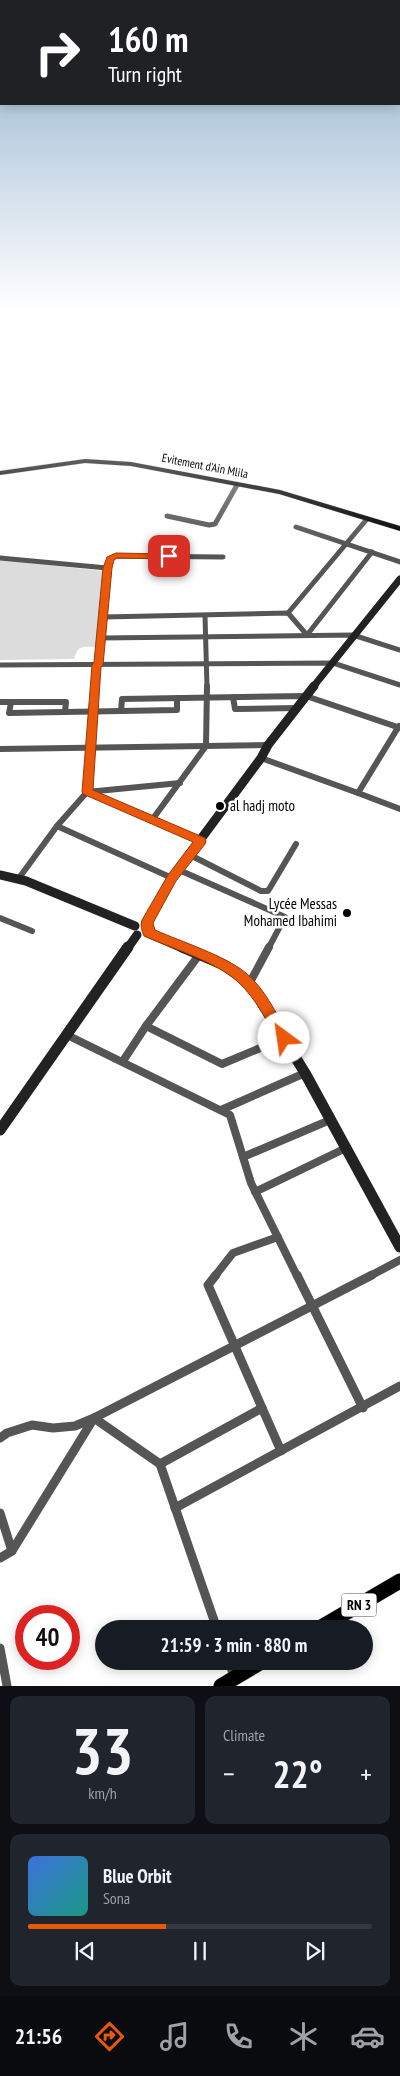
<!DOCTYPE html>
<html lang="en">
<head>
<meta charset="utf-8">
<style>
  body { margin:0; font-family:"PT Sans Narrow",sans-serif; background:#20242c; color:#f1f3f6; height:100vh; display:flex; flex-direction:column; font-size:19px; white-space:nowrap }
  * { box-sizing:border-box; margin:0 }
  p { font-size:16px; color:#9ea1a6 }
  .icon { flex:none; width:28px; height:28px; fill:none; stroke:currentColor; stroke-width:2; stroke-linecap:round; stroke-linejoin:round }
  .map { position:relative; height:1686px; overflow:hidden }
  .side { display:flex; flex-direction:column; gap:10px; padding:10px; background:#0d0f14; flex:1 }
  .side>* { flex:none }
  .guide { position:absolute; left:0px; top:0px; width:400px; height:105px; box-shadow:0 2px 12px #0003; background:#202124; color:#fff; overflow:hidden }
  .speed { position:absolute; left:15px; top:1605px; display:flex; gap:10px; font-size:25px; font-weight:700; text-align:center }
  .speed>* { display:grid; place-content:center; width:65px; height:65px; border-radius:50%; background:#171b24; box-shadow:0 2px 12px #0003; line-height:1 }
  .speed .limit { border:8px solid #d22; background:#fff; color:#111 }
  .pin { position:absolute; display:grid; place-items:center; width:42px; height:42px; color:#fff; margin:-21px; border-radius:10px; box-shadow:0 2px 8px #0006 }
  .me { position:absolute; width:55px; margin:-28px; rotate:329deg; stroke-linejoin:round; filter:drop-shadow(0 0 4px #0008) }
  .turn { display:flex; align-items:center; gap:18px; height:105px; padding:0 25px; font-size:22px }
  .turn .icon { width:65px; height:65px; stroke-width:2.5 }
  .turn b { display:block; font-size:35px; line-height:42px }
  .big { font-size:38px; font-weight:800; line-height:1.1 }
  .side .widget { flex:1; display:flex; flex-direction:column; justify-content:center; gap:8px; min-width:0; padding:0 18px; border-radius:10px; background:#20242c }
  .side .dial { align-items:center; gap:0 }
  .dial b { font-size:65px; line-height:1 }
  .song { display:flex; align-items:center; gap:15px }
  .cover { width:60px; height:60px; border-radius:8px; background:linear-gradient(135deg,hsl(220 70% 55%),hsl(170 70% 35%)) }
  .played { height:5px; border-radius:2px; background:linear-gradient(90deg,#ea580c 40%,#363941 40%) }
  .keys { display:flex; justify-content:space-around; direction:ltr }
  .heat { display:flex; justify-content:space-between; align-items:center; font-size:28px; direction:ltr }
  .side .tiles { flex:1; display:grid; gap:10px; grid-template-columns:1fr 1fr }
  .widget:last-child { grid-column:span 2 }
  .trip { position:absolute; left:95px; top:1620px; width:278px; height:50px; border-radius:25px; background:#171b24; box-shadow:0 2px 12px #0003; font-weight:800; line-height:50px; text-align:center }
  .dock { display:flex; height:80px; justify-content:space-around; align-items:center; background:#090b0e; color:#9ea1a6 }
  .dock .icon { width:35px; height:35px }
  .dock .on { color:#ea580c }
  .dock b { font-size:22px; color:#f1f3f6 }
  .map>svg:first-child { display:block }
  .green { fill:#dcdcdc }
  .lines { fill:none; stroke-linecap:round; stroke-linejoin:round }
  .primary-casing { stroke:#dbdbdb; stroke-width:16 }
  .highway-casing { stroke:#dbdbdb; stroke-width:1 }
  .street-far3 { stroke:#555; stroke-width:5 }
  .street-far2 { stroke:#555; stroke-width:6 }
  .street-far1 { stroke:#555; stroke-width:8 }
  .street { stroke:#555; stroke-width:9 }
  .secondary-far2 { stroke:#222; stroke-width:7 }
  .secondary-far1 { stroke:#222; stroke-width:9 }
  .secondary { stroke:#222; stroke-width:11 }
  .primary { stroke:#000; stroke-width:15 }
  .highway { fill:#000; fill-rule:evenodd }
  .route { fill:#ea580c; stroke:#983908 }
  .poi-dot { fill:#000; stroke:#fff; stroke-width:2 }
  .labels { text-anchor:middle; stroke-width:5; stroke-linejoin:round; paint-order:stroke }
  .far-street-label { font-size:12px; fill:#000; stroke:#fff }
  .shield { fill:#fff; stroke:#4c4c4c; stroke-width:1 }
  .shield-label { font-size:14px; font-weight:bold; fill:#000 }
  .poi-label { font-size:15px; fill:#000; stroke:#fff; text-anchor:start }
</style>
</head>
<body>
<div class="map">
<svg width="400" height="1686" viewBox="0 0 400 1686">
  <rect width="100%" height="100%" fill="#fff"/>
  <path class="green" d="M0,560l104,11 -7,76c-13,0 -19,-3 -23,12l-74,1z"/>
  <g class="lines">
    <g class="primary-casing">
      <g id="primary">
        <path d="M318,1629l82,-48"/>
        <path d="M221,1686l42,-25"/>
      </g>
    </g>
    <g class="highway-casing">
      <path id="highway" d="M85,459l46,3 149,28 120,36v5l-121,-37 -148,-28 -46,-3 -85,12v-4z"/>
    </g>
    <g class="street-far3">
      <path d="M167,516l42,9 6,-1 22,-39"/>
      <path d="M296,527l104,35"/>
      <path d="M0,558l107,10"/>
      <path d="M288,613l79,-94"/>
      <path d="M205,616l2,71"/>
      <path d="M104,617l184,-4 19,22 65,-83"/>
      <path d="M101,638l252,-3 47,15"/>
      <path d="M0,665l333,-2 67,22"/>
      <path d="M99,665l8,-97 3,-9 6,-3 107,1"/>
      <path d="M94,687l2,-22"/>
    </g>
    <g class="street-far2">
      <path d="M95,686l-8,106 93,-9"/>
      <path d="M233,697l2,12 61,-1"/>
      <path d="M0,702h66l-1,10"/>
      <path d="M11,703l-2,10 168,-3v-12"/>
      <path d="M121,711l1,-12 184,-3 94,32"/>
      <path d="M399,726l-41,67 42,16"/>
      <path d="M0,749l268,-4"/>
      <path d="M261,758l97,35"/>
      <path d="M152,820l54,-74 1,-60"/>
      <path d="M57,826l115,52"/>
      <path d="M190,855l71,36h7l28,-47"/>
      <path d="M179,870l106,47 -17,32"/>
      <path d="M19,878l38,-52 30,-34 114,49"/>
      <path d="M0,918l32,13"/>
    </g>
    <g class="street-far1">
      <path d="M249,984l20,-37"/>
      <path d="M146,1026l76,38 62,-26"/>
      <path d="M67,1035l163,80 21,68 46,93"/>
      <path d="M123,1061l23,-35 53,-71"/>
      <path d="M221,1110l84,-37"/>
      <path d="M243,1157l87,-37"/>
      <path d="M255,1192l91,-44"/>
      <path d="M215,1276l18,-23 45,-16"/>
      <path d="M370,1276l30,-16"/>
    </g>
    <g class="street">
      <path d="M216,1275l-8,10 73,166"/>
      <path d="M297,1275l66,133"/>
      <path d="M0,1438l7,-5 25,-8 21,3 22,-2 19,-8 278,-143"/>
      <path d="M160,1464l102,-56"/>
      <path d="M175,1508l225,-122"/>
      <path d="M0,1513l12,38"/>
      <path d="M0,1558l12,-7 82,-133 66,46 57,165"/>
      <path d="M0,1648l7,38"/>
      <path d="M229,1661l5,16"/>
    </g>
    <path class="secondary-far2" d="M313,687l87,-108"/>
    <g class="secondary-far1">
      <path d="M0,875l26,6 109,45"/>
      <path d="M146,924l26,-46 89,-120 7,-13 46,-59"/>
      <path d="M148,933l37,16"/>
      <path d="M127,949l10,-14"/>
    </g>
    <g class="secondary">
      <path d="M182,947l42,18 17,12 15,16 49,80 95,174"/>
      <path d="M0,1130l128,-183"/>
    </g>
    <use href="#primary" class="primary"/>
    <use href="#highway" class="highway"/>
  </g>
  <linearGradient id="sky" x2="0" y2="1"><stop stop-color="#8cadcc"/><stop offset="0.57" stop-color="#fff"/><stop offset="1" stop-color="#fff" stop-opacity="0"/></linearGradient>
  <rect width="400" height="546" fill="url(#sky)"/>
  <path class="route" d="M116,553l53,1 5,2 -5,3 -52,-1 -3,2 -2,8 -9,97 -2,2 -8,123 112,48 1,3 -1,3 -29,37 -23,42 2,7c27,12 69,25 91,43 19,16 30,40 42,61l2,4 -2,4 -4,2 -5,-2c-12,-20 -23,-44 -41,-60 -21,-20 -67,-34 -94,-46 -2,-4 -4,-11 -2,-16l26,-45 25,-33 -110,-48 -1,-2 10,-127 2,-3 9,-94 4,-11z"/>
  <g class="poi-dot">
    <circle cx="220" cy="806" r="5"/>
    <circle cx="347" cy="913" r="5"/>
  </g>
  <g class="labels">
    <g class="far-street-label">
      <text transform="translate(205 466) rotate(11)" y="4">Evitement d'Ain Mlila</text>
    </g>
    <rect class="shield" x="341.5" y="1593.5" width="35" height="23" rx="4"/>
    <g class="shield-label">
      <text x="359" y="1610">RN 3</text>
    </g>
    <g class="poi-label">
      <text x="230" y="811">al hadj moto</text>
      <text x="337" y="909" text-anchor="end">Lycée Messas<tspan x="337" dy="17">Mohamed Ibahimi</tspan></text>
    </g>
  </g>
</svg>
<div class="speed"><div class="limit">40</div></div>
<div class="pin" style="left:169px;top:556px;background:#d93025"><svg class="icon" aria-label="arrive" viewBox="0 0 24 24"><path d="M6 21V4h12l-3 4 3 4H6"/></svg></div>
<svg class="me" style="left:284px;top:1038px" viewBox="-20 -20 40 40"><circle r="19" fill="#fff"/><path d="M0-13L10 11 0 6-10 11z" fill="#ea580c"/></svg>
<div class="trip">21:59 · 3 min · 880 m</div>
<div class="guide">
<div class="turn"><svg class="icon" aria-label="right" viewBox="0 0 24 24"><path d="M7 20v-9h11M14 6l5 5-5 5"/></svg><div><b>160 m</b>Turn right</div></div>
</div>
</div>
<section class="side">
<div class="tiles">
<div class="widget dial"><b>33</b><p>km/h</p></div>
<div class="widget"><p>Climate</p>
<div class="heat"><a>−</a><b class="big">22°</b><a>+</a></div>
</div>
<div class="widget">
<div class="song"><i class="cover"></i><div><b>Blue Orbit</b><p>Sona</p></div></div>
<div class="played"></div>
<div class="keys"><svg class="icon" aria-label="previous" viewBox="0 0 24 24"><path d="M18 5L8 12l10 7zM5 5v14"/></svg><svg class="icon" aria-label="pause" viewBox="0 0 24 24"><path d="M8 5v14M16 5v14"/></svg><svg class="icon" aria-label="next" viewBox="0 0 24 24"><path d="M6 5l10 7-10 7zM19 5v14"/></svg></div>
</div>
</div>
</section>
<nav class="dock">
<b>21:56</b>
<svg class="icon on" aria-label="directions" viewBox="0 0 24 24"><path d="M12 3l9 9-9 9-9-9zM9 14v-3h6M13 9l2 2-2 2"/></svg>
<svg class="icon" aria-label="music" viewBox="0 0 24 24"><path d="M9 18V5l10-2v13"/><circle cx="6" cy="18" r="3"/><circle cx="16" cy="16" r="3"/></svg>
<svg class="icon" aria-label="phone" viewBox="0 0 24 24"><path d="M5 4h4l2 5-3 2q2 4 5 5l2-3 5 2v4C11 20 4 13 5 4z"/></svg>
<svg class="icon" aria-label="climate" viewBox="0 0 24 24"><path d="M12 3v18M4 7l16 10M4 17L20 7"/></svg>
<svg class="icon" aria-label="car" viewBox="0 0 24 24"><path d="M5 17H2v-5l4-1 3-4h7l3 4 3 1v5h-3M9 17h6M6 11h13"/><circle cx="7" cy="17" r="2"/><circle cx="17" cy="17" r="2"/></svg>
</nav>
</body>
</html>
